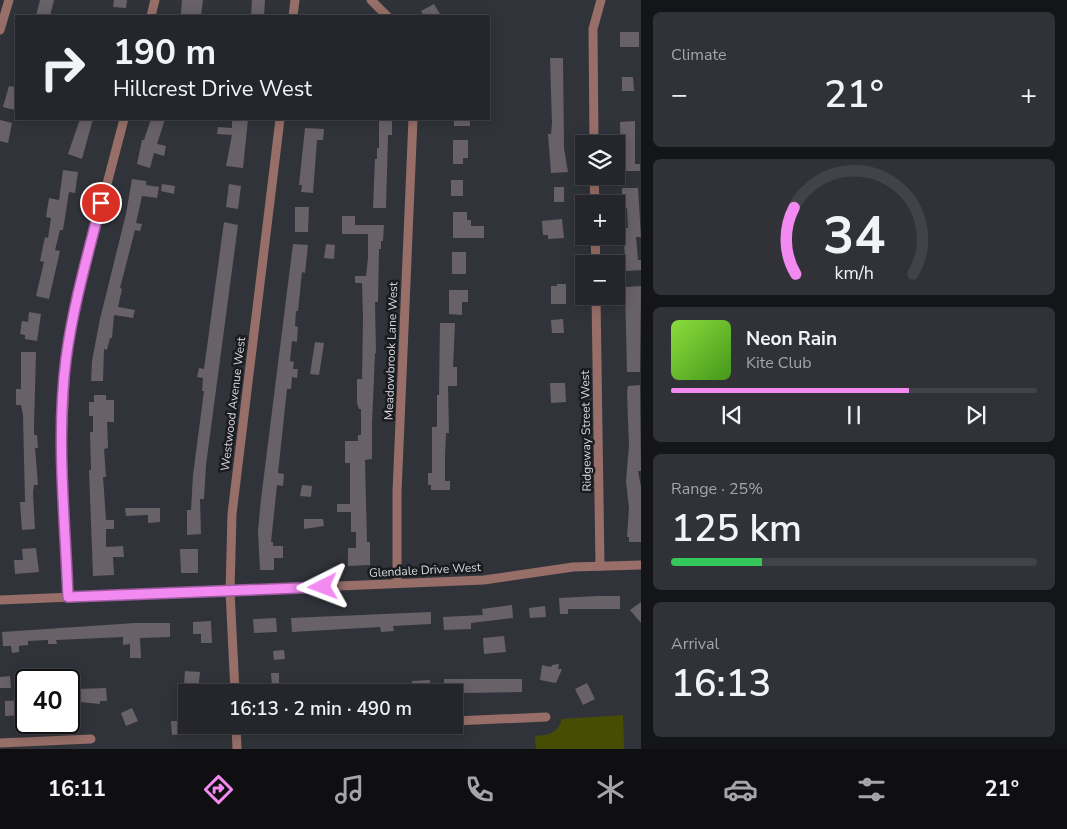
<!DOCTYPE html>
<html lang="en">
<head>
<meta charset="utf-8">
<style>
  body { margin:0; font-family:"Nunito Sans",sans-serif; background:#313238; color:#f1f3f6; height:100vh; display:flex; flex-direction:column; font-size:19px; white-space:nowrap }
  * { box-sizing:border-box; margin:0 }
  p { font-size:16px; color:#a3a5a9 }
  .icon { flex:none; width:28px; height:28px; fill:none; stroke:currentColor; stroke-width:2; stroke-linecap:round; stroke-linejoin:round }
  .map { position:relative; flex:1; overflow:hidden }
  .drawer { display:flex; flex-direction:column; gap:12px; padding:12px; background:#141518; width:426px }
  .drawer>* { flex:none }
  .banner { position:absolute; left:15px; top:15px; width:475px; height:105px; border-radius:0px; box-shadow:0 2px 12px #0003,0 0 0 1px #424348; background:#25262c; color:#f1f3f6; overflow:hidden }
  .tools { position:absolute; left:575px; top:135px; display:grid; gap:10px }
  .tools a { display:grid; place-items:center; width:50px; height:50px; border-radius:0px; background:#25262c; box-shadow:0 2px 12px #0003,0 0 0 1px #424348; font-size:25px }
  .speed { position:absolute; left:15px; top:669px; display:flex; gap:10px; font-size:25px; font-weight:700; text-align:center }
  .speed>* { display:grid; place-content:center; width:65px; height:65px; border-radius:50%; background:#25262c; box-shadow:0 2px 12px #0003,0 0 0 1px #424348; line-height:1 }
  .speed .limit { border:2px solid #111; border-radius:8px; background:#fff; color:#111 }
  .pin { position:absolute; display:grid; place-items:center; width:42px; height:42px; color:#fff; margin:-21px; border:2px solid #fff; border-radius:50%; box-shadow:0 1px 5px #0007 }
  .me { position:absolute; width:55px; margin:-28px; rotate:267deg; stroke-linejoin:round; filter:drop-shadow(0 0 4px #0008) }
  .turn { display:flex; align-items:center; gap:18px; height:105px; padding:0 15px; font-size:22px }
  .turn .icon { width:65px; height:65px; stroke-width:2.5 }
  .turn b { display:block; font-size:35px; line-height:42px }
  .big { font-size:38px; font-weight:600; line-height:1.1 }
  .drawer .card { flex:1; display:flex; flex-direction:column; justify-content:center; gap:8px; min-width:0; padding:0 18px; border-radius:8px; background:#313238 }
  .drawer .dial { align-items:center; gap:0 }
  .dial svg { height:130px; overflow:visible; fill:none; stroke:#424348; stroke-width:7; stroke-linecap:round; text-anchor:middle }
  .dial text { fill:#f1f3f6; stroke:none }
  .song { display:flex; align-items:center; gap:15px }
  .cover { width:60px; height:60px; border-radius:8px; background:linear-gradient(135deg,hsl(90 70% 55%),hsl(100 70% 35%)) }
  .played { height:5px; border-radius:2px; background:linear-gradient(90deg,#f28af2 65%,#424348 65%) }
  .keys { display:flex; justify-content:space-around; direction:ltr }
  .heat { display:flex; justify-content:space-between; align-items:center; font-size:28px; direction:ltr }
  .charge { height:8px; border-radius:4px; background:linear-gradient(90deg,#34c759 25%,#424348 0) }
  .trip { position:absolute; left:178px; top:684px; width:285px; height:50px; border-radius:0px; background:#25262c; box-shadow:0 2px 12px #0003,0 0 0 1px #424348; font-weight:600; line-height:50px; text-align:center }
  .tab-bar { display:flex; height:80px; justify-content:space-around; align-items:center; background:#0f0f12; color:#a3a5a9 }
  .tab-bar .icon { width:35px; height:35px }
  .tab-bar .current { color:#f28af2 }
  .tab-bar b { font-size:22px; color:#f1f3f6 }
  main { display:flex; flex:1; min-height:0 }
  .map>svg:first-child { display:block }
  .green { fill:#484d04 }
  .building { fill:#696168 }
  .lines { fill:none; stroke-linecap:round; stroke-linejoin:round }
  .minor { stroke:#976f68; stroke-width:9 }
  .route-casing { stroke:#9d5a9d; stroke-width:12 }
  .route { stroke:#f28af2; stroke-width:9 }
  .labels { text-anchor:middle; stroke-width:5; stroke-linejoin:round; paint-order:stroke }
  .street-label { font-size:12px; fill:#d9dbe0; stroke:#1a1b1f }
</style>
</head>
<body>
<main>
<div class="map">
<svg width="641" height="749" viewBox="0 0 641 749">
  <rect width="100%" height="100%" fill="#31333b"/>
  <path class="green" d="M623,715l1,34h-88l-1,-13c15,-1 22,-2 27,-17z"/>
  <g class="building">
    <path d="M40,0h14l-4,16h-14z"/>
    <path d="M114,0h13l-1,8 -13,-1z"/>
    <path d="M182,0h21l-2,16 -20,-2z"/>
    <path d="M252,0h13l-1,16h-13z"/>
    <path d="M434,4l6,10 -4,2h-12l-3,-5z"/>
    <rect x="620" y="32" width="19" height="15"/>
    <path d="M550,58h13l1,90 4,24 -17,1 -3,-39h3l1,-11z"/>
    <path d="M622,77h11l1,14h-12z"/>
    <path d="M9,86l7,1 -1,23 -12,-3z"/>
    <path d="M80,119h13l-11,40 -14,-5z"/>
    <path d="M151,119h14l-8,25 9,2 -2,10 -10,-3 -4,15 -13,-4 5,-24h2z"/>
    <path d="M232,119h16l-5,49 -17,-2 6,-31 -15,-1 1,-7 14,1z"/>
    <path d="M379,119h13v16h-4l-2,73h-13l2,-49h2v-11h2z"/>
    <rect x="454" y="119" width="16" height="7"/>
    <path d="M0,120l12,3 -4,20 -8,-2z"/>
    <path d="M635,121v43h5v7h-21v-6h2l-1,-43z"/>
    <path d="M305,128l19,1 -1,11h-6l-4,53 -12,-1 1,-7h-3z"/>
    <path d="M453,140h15v18h-5v6h-10z"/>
    <path d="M63,170l15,2 -3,21 -6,-1 -6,38h-3l-5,20 5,1 -11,48 -13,-3 8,-34 -4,-1 5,-24 3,1 3,-20 -5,-1 3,-19 10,2z"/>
    <path d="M132,179l14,2v4l13,2 -2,11 -15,-2 -6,27 6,1 -2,7 -5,-1 -15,58 2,1 -4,18 17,3 -2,8 -19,-3 -2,23h-2l-3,12 -3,-1 -1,32h-12l1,-20 8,-42 26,-105z"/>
    <rect x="451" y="180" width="12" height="16"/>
    <path d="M162,184l13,2 -1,8 -13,-3z"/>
    <path d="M229,184l12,2 -3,23 -12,-2z"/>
    <rect x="554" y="187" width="10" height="15"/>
    <path d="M622,188h16l3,49h-5l2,23h3v10l-15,1 -3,-43h5l-1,-20h-5z"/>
    <path d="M295,207h14l-1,25h-13z"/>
    <path d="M453,212h14v8h4v6h13v12h-31z"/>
    <path d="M342,216h13v9h29l-1,16h-2v8h-2l-1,53h-3l1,51h-1l-3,71v35l-7,1 2,82h3v23l-22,1v-18h8v-16h-5v-20h-14v-8h13v-41h-5v-22h13v-6h3v-26h-2l-2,-6v-24h5l1,-61 -1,-35h-7v-7h11l2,-18v-24h-26z"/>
    <path d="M562,219l2,19 -16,1v-4h-5l-1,-14z"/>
    <path d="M224,222l14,3 -32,240 -2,34h-4l1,35 -14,1v-25h4l2,-35 11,-84h-2l1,-13 -6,-1 2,-9 5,1z"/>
    <path d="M293,244l15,1 -3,28 -3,-1 -4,39h-2l-1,15 3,1 -1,15 -5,-1 -2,20 4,1 -1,7h5l-1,9 -5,-1 -1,12h-4l-9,84 6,1 -1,12 -6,-1 -6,57h2v4h10v12h-9v12h-14l-2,-39 3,-32z"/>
    <path d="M326,244l9,1 -1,14 -10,-1z"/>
    <rect x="452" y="252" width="14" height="22"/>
    <path d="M557,284h9v20h-15v-18h6z"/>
    <path d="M641,286l-1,86h-13l-2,-85z"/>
    <path d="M449,290h19v12h-6v13l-13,-1z"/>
    <path d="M29,312l12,2 -4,27 -12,-2v-4l-5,-1 2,-13 6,1z"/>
    <path d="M563,319l1,14h-12l-1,-13z"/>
    <path d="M440,323h15l-2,44h4v19h-9l1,47h-3l-1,22v26h5v9h-19v-5h-3v-12h4v-46h5v-32h2z"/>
    <path d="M315,342l9,1 -5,32 -9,-1z"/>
    <path d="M21,352h15l-2,74v9h3l1,13h-3l3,37h-4l-1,8 2,36 -13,1 -2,-28h5l-2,-87 -2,-10h-5v-16h5z"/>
    <path d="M550,383h15l1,19 -15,1z"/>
    <path d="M640,385l1,86h-3l3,16v55h-12v-5h-2l2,-29 -3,-27 3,-35 -2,-54 1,-6z"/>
    <path d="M94,395h12v5h8v22h-7l1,26 -4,1 2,28h-3l3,43h8v9h-8v18l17,-1 1,11h-11l1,18 -21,1 -4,-106h2l-1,-38h3v-16h-4v-14h5z"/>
    <path d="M302,485l10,1 -1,11 -11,-1z"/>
    <path d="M125,508h35v14l-12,1v-8l-22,1z"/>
    <path d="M304,519h19l1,7 -20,3z"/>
    <path d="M36,548l3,24 -24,2 -1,-14h9l-1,-11z"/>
    <path d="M180,549h18v24h-17z"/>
    <path d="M598,596h22v13h-52v5h-8l-1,-16z"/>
    <path d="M641,602v21l-11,-13z"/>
    <path d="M512,605l1,13 -42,5v6l-27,1 -1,-13 40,-2 -1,-6z"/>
    <path d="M545,606l1,11 -16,1 -1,-10z"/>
    <path d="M431,612v12l-38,2 1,5 -13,1 -1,-5 -88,5 -1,-14z"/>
    <path d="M276,618l1,14 -23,1 -1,-14z"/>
    <path d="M211,621l1,22h-11v-9h-8v-12z"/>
    <path d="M135,623h35v14l-30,1 1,20h-11v-14l-7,1v-8l-67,3 1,4h-9v-4l-20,1v4l-9,1v6l-7,1 -1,-7h-8l-1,-14z"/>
    <path d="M504,636l2,16 -22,2 -1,-16z"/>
    <path d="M284,650l1,9 -11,1 -1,-9z"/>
    <path d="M559,664l-1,5h4l-6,14 -16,-3 2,-15 9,2 1,-2z"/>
    <path d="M185,671l15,1 -2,19 -11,-1v-4l-3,-1z"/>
    <path d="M271,673h8v19h-27v-5l20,-1z"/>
    <path d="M10,676l1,12h-11v-11z"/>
    <path d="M444,679h78v13l-61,1v2h-7v-3h-10z"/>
    <path d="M430,680l1,12h-18l-1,-11z"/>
    <path d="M587,683l8,16 -12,6 -8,-16z"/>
    <path d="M369,684l1,8h-47v-6z"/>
    <path d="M106,688l1,13h-7v3l-20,-2 -1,-13z"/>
    <path d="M24,700l1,15 -20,1v-15z"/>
    <path d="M132,708l6,13 -12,5 -5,-13z"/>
    <path d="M171,721h11l1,13 -11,1z"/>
  </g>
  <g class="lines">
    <g class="minor">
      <path d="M371,0l16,16"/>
      <path d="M151,16l4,-16"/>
      <path d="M293,16l2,-16"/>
      <path d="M0,30l9,-30"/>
      <path d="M594,144l-1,-115 8,-29"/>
      <path d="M594,176l1,28"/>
      <path d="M595,236l1,28"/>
      <path d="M596,296l4,270"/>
      <path d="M397,583v-91l16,-373"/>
      <path d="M67,597l-5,-149 4,-90 9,-52 49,-187"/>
      <path d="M0,600l484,-20 89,-13 68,-2"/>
      <path d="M235,692l-5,-101 2,-77 48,-395"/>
      <path d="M454,721l92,-4"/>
      <path d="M236,725l1,24"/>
      <path d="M236,730l119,-5"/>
      <path d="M0,743l91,-4"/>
    </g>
  </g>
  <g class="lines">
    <g class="route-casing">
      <path id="route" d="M101,203c-13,51 -28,103 -35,156 -10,78 -1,159 2,238l255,-10"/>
    </g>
    <use href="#route" class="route"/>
  </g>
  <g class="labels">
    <g class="street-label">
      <text transform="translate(391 351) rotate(-88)" y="4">Meadowbrook Lane West</text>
      <text transform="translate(233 404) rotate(-83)" y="4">Westwood Avenue West</text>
      <text transform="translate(586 431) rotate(-91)" y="4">Ridgeway Street West</text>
      <text transform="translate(425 570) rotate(-3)" y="4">Glendale Drive West</text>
    </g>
  </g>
</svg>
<div class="tools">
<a><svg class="icon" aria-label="layers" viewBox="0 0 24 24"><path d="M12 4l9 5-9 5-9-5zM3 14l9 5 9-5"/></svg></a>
<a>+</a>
<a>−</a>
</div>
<div class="speed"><div class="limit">40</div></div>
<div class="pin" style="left:101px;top:203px;background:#d93025"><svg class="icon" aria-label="arrive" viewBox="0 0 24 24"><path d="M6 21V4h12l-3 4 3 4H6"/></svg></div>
<svg class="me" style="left:323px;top:587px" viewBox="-20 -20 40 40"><path d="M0-17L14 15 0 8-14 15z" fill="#f28af2" stroke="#fff" stroke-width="4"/></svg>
<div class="trip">16:13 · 2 min · 490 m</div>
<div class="banner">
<div class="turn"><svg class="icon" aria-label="right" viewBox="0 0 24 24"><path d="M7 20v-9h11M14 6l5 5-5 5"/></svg><div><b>190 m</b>Hillcrest Drive West</div></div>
</div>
</div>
<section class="drawer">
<div class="card"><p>Climate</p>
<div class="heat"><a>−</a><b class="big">21°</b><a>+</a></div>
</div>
<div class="card dial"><svg viewBox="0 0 100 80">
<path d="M14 69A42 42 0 1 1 86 69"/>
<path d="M14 69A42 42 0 0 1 13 28" stroke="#f28af2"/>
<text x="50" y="56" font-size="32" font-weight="700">34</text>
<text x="50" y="72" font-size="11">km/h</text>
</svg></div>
<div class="card">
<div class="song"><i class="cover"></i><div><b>Neon Rain</b><p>Kite Club</p></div></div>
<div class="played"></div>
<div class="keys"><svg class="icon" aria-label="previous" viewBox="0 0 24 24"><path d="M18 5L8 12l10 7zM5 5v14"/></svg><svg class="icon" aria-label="pause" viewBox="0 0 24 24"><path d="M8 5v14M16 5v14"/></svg><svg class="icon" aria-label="next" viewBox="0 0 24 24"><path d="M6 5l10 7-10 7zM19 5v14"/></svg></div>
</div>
<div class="card"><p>Range · 25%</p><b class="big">125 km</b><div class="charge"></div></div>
<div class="card"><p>Arrival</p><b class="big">16:13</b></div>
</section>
</main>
<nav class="tab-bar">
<b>16:11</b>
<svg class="icon current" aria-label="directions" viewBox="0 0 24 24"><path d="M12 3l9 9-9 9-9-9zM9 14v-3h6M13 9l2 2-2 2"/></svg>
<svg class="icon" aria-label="music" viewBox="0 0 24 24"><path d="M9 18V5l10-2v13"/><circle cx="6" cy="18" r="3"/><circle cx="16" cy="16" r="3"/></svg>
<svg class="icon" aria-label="phone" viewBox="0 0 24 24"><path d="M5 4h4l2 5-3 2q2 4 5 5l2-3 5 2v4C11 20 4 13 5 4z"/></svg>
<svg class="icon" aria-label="climate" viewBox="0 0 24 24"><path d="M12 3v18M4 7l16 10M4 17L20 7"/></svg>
<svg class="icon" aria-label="car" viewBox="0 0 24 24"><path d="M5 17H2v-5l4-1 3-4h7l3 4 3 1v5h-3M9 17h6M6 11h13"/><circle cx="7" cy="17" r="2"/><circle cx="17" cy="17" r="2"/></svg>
<svg class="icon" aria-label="filters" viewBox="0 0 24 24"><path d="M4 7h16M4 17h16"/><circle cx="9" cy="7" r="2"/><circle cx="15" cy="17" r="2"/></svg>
<b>21°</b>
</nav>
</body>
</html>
